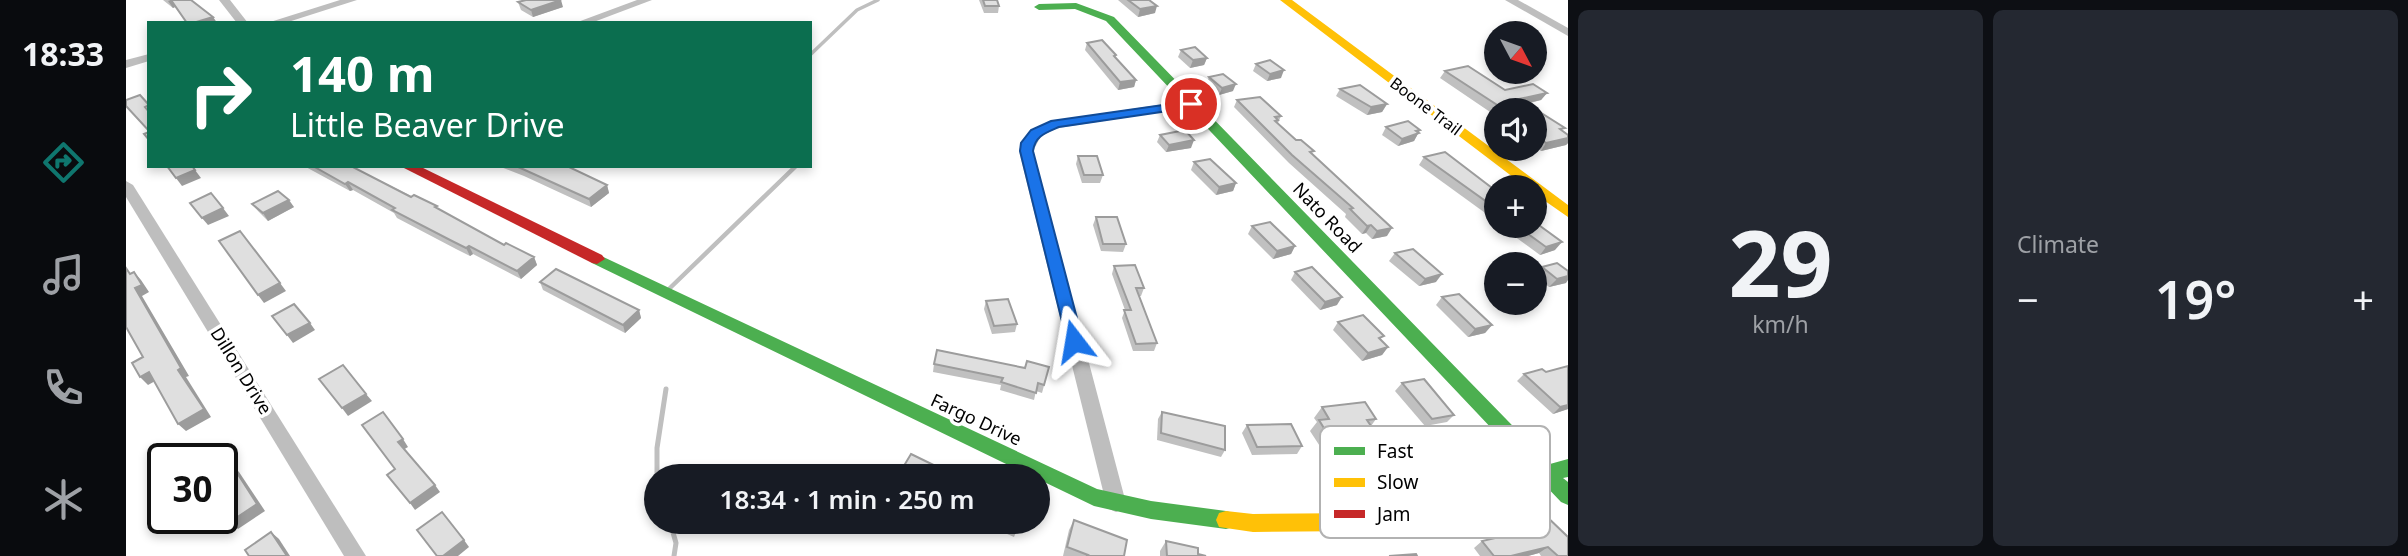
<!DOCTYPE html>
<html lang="en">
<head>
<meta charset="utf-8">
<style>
  body { margin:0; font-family:"Noto Sans",sans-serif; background:#242831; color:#f1f3f6; height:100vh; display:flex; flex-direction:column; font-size:26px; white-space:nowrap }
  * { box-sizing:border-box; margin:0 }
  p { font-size:23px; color:#9ea1a6 }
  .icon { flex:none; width:38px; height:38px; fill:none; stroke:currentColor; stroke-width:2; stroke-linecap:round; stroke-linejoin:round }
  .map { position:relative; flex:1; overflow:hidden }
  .side { display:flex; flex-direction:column; gap:10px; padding:10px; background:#0d0f14; width:840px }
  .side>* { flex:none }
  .hud { position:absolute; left:21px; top:21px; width:665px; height:147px; border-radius:0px; box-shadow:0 4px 10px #0003; background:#0b6e4f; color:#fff; overflow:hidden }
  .needle { width:46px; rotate:131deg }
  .buttons { position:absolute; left:1358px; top:21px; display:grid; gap:14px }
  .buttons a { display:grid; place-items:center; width:63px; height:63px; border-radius:50%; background:#171b24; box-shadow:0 4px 10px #0003; font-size:35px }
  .speed { position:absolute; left:21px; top:443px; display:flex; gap:14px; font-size:35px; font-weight:700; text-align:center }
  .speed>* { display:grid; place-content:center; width:91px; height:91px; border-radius:50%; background:#171b24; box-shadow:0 4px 10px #0003; line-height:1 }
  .speed .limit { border:4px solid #111; border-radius:10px; background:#fff; color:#111 }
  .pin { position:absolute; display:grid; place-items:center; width:60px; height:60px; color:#fff; margin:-30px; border:4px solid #fff; border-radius:50%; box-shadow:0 2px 7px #0007 }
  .me { position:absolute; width:77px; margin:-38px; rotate:346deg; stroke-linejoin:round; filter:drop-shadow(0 0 5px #0008) }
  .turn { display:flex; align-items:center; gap:24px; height:147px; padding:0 28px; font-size:32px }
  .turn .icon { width:91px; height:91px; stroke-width:2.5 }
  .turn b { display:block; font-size:49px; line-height:60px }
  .big { font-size:52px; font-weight:600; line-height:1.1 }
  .side .widget { flex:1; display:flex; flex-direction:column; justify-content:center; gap:10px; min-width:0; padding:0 24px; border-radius:10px; background:#242831 }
  .side .dial { align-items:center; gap:0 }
  .dial b { font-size:91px; line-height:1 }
  .heat { display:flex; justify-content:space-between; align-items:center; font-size:38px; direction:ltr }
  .side .tiles { flex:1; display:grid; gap:10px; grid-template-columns:repeat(2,1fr) }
  .trip { position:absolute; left:518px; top:464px; width:406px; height:70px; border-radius:35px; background:#171b24; box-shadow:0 4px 10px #0003; font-weight:600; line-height:70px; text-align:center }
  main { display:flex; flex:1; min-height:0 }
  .dock { display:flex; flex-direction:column; width:126px; justify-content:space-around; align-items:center; background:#090b0e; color:#9ea1a6 }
  .dock .icon { width:49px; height:49px }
  .dock .selected { color:#0f766e }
  .dock b { font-size:32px; color:#f1f3f6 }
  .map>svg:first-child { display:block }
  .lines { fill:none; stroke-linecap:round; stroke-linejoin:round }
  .stream-far2 { stroke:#bfbfbf; stroke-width:3.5 }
  .stream-far1 { stroke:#bfbfbf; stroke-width:4.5 }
  .stream { stroke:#bfbfbf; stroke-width:5 }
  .street { fill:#bebebe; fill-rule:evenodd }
  .fast { fill:#4caf50; fill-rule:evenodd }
  .slow { fill:#ffc107; fill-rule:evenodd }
  .jam { fill:#c62828; fill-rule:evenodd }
  .wall { fill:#c0c0c0 }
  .shaded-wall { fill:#9c9c9c }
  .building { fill:#dfdfdf; stroke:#9c9c9c; stroke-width:2 }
  .route { fill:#1a73e8; stroke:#114b97; stroke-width:2 }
  .labels { text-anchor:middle; stroke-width:7; stroke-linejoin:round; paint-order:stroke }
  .far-street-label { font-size:16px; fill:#000; stroke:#fff }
  .street-label { font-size:18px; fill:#000; stroke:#fff }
  .key { fill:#fff; stroke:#b2b2b2; stroke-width:2 }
  .key-label { font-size:19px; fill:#000 }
</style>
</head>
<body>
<main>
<nav class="dock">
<b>18:33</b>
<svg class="icon selected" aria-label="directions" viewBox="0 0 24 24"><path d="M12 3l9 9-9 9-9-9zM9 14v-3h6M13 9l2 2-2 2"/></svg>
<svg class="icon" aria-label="music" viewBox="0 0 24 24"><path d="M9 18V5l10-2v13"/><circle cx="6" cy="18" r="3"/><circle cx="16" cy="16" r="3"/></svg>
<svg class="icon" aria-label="phone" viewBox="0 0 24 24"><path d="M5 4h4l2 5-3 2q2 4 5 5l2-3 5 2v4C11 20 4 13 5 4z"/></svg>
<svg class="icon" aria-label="climate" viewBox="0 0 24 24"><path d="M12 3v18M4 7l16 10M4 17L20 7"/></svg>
</nav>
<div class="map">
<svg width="1442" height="556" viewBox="0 0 1442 556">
  <rect width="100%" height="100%" fill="#fff"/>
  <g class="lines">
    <path class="stream-far2" d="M684,55l47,-45 21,-10"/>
    <path class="stream-far1" d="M544,288l126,-122"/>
    <g class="stream">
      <path d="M531,476v-28l9,-59"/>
      <path d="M544,522l6,21 -2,13"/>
    </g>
    <g class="street">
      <path d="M93,0h11l18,23h-11z"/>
      <path d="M214,0h17l-72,23h-18z"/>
      <path d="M511,0h15l-61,23h-16z"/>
      <path d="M1379,0h13l50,28v8z"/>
      <path d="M23,54v7l-23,7v-8z"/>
      <path d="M1065,100l4,1v6l-137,21 -17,8 -8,15 93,352 -3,6 -7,3 -7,-3 -3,-6 -87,-352c5,-17 16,-24 32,-30z"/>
      <path d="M0,181l7,4 233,371h-22l-218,-359z"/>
    </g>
    <g class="fast">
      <path d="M950,3l38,14 436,447 18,-5v18l-5,1 5,4v23l-7,-3 -18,-19 -104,28 -7,-3 -3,-6 3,-6 98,-27 -424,-448 -31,-12 -36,1 -5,-3 5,-3z"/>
      <path d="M471,254l500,235 54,12 75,10 7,2 3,7 -3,7 -7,2 -75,-10 -57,-13 -56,-27v-3h-7l-439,-213 -3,-4z"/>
    </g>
    <g class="slow">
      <path d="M1154,0h12l276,205v12l-33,-23v-7h-9z"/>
      <path d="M1313,493l7,3 3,6 -3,6 -85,23 -108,1 -34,-5 -3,-7 3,-7 7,-2 27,3 108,-1z"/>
    </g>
    <path class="jam" d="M274,166h19l183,89 3,4 -8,5 -5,-1z"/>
  </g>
  <g class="wall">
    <path d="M37,0h28l22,17 4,6h-30l-12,-16 -2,1z"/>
    <path d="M853,0h18l2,6 -1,7h-14z"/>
    <path d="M992,0h31l6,13 -17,4z"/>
    <path d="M392,2l45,5 -30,10 -12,-7z"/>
    <path d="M961,43l29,15 20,22 -2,7 -16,3 -33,-40z"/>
    <path d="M1055,50l26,8 -3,7 -14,3 -12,-11z"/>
    <path d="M1130,64l25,14 -14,3 -14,-10z"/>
    <path d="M1319,71l60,19 42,3 -6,7 -14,4 41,31v8l-2,2 -25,6 -6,-4v-37h-39v6l-56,-38z"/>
    <path d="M1083,77l24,14 -14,4 -13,-11z"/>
    <path d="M1214,89l47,15 -5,8 -15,3 -31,-19z"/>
    <path d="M1111,100l44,16 -3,7 34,31 75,82 -15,3 -6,-6 -4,1 -17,-17 1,-3 -57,-51 -55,-56z"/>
    <path d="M1260,127l34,3 -6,11 -16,5 -16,-11z"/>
    <path d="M1034,135l31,13 -25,4 -9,-10z"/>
    <path d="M952,156l25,19 -3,8h-18l-6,-19z"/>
    <path d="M1298,157l72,34v22l-8,2 -69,-50z"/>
    <path d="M1068,162l42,21 -3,8 -17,4 -25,-25z"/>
    <path d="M178,166h47l88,44 65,35 30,12 3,8 -16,14 -48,-25 -3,2 -14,-7 -59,-31 -3,-5 -41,-23 -3,1z"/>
    <path d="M372,166h69l40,19 2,8 -18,14 -67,-31z"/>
    <path d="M126,204l42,3 -26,14 -10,-10z"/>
    <path d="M970,217l30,27 -3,8 -22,-1 -8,-26z"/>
    <path d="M1126,226l43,20 -4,8 -18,5 -25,-25z"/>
    <path d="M1394,228l35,22 -15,5 -26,-19z"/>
    <path d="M1269,253l41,29 -17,4 -30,-25z"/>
    <path d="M988,266l30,22 -3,8h-2l18,47 -3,8h-21l-11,-33 3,-8 -13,-36z"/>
    <path d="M1416,267l24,16 -17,4 -14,-12z"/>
    <path d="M1169,272l42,33 -17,5 -29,-30z"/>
    <path d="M414,282l99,28 2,8 -16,15 -82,-43z"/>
    <path d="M1316,297l50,28 -7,8 -17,4 -32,-32z"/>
    <path d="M860,301l31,23 -2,8 -23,2 -8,-25z"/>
    <path d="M1212,322l43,18 7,7 -6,8 -20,6 -29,-31z"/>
    <path d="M808,364l91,4 24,-1 -7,26 -6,-2 -2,9 -34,-10 1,-5 -68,-13z"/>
    <path d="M1442,366v43l-15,5 -36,-33 7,-7 22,-2z"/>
    <path d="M1276,383l52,32 -7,7 -22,4 -30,-35z"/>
    <path d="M1196,407l54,12 -5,7 8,12 -9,11 -45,5 -15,-23 7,-9 -3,-4z"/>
    <path d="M1036,412l63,38 -4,7 -64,-17 1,-21z"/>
    <path d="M1121,425l55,21 -5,8 -45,1 -10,-22z"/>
    <path d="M948,520l50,36h-61l6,-26z"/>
    <path d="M1395,521l47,35h-27l-2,-3 -11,3h-48l-6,-8 8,-7 36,-8 -5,-5z"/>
    <path d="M854,522h40l-6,15z"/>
    <path d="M1040,541l32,13 8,2h-46v-5z"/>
  </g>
  <g class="shaded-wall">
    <path d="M45,0l4,7 -2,1 -5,-7z"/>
    <path d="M435,0l2,7 -30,10 -2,-7z"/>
    <path d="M1031,6l-2,7 -17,4 2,-8z"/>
    <path d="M87,17l4,6h-24z"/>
    <path d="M1081,58l-3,7 -14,3 3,-8z"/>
    <path d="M1158,70l-3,8 -14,3 3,-7z"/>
    <path d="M1010,80l-2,7 -16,3 2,-8z"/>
    <path d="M1110,84l-3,7 -14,4 3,-7z"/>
    <path d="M1421,93l-6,7 -27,6 5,-7z"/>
    <path d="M1261,104l-5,8 -15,3 4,-8z"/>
    <path d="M1294,130l-6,11 -16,5 4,-7z"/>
    <path d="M1442,138v5l-2,2 -25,6 5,-8z"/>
    <path d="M1068,140l-3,8 -25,4 3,-7z"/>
    <path d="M69,170l6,8 -19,8 -6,-8z"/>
    <path d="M222,182l5,8 -3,1 -5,-7z"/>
    <path d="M1110,183l-3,8 -17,4 3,-8z"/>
    <path d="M481,185l2,8 -18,14 -2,-8z"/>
    <path d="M163,200l5,7 -26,14 -5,-8z"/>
    <path d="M1370,206v7l-8,2 6,-8z"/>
    <path d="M97,208l6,8 -21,9 -6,-7z"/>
    <path d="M1245,225l-5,8 -4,1 5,-8z"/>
    <path d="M1266,228l-5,8 -15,3 5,-8z"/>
    <path d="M1436,242l-7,8 -15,5 6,-8z"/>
    <path d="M343,246l4,8 -3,2 -4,-8z"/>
    <path d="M1169,246l-4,8 -18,5 4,-8z"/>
    <path d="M408,257l3,8 -16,14 -4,-8z"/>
    <path d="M8,272l7,8 8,12 -7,4 47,80 -3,1 25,40 -25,14 -8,-7v-54l-43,-82z"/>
    <path d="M1316,274l-6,8 -17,4 6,-7z"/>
    <path d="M1442,276v4l-2,3 -17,4 8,-8z"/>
    <path d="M154,283l6,8 -22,12 -6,-8z"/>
    <path d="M1216,297l-5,8 -17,5 5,-8z"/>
    <path d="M513,310l2,8 -16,15 -2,-8z"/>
    <path d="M184,323l5,7 -22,13 -6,-8z"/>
    <path d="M1366,325l-7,8 -17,4 7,-8z"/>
    <path d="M1262,347l-6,8 -20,6 6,-8z"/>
    <path d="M23,372l8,8 -9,5 -8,-8z"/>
    <path d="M240,394l6,7 -24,15 -6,-8z"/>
    <path d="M1442,405v4l-15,5 7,-7z"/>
    <path d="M277,439l5,8 -5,3 -5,-8z"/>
    <path d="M106,465l7,7 26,39 -27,18 -8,-7z"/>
    <path d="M309,485l5,7 -25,18 -5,-7z"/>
    <path d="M145,532l8,7 11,17h-3z"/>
    <path d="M338,540l5,7 -11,9h-15z"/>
    <path d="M1422,547l-9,6 -11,3h-17z"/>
  </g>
  <g class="building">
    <path d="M45,0h20l22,17 -20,6h-6z"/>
    <path d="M400,0h35l-30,10 -13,-8z"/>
    <path d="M857,0h14l2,6h-14z"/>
    <path d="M1002,0h21l8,6 -17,3z"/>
    <path d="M976,40l14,15 -2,1 22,24 -16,2 -33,-39z"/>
    <path d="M1069,47l12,11 -14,2 -12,-10z"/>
    <path d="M1144,60l14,10 -14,4 -14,-10z"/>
    <path d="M1342,66l37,24 28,-6 14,9 -28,6 46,29 -5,1 8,6v3l-22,5 -11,-8v-4h2l-2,-1v-20h-30l-60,-39z"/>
    <path d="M1097,74l13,10 -14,4 -13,-11z"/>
    <path d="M1234,85l27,19 -16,3 -31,-18z"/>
    <path d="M14,95l9,10 -4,2 4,5v19l-23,-25v-6z"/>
    <path d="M1134,97l21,19 -6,1 3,3 -3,1 21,19h5l13,11 -4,1 82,76 -15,3 -6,-6 -4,1 -17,-17 3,-1 -61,-53 -55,-55z"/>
    <path d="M1282,121l12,9 -4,1 3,2 -17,6 -16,-12z"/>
    <path d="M1059,130l9,10 -25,5 -9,-10z"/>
    <path d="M23,132v8l-5,-6z"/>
    <path d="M1319,152l51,39v15l-2,1 -70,-50z"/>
    <path d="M952,156h19l6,19h-19z"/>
    <path d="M1084,159l26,24 -17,4 -25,-25z"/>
    <path d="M41,166h25l3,4 -19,8z"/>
    <path d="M187,166h38l60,31 3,-2 23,11 -2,1 69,38 2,-2 28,14 -17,14 -48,-25 -3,2 -14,-7 -60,-31 3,-2 -47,-26 -3,2z"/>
    <path d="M390,166h51l40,19 -18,14z"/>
    <path d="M152,191l11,9 -26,13 -11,-9z"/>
    <path d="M85,193l12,15 -21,10 -12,-15z"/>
    <path d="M970,217h21l9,27h-23z"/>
    <path d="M1144,222l25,24 -18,5 -25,-25z"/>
    <path d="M1410,223l26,19 -16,5 -26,-19 8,-2h7z"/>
    <path d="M114,231l40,52 -22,12 -39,-54z"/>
    <path d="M1287,249l29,25 -17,5 -30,-26z"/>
    <path d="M1431,263l11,8v5l-11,3 -15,-12z"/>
    <path d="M1009,265l9,23h-8l21,55 -21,1 -12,-34h7l-17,-44z"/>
    <path d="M1186,267l30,30 -17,5 -30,-30z"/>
    <path d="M0,268l4,6 4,-2 8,13 -7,3 46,80 -3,2 26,39 -26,15 -29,-52 -9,5 -8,-14 11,-6 -17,-30z"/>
    <path d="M430,269l83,41 -16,15 -83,-43z"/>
    <path d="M1333,294l33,31 -17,4 -33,-32z"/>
    <path d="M882,299l9,25 -23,2 -8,-25z"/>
    <path d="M168,304l16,19 -23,12 -15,-19z"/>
    <path d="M1237,315l21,21 -5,2 9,9 -20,6 -30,-31z"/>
    <path d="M811,350l88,18 2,-7 22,6 -5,18 -6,-2 -2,10 -35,-11 2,-4 -69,-14z"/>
    <path d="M217,365l23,29 -24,14 -23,-29z"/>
    <path d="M1442,366v39l-8,2 -36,-33 18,-5 4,3z"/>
    <path d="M1298,379l30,36 -22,4 -30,-36z"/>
    <path d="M1239,402l11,17 -9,1 12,18 -46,5 -14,-23 10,-1 -7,-12z"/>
    <path d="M257,412l20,27 -5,3 37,43 -25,18 -23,-28 8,-6 -33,-44z"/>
    <path d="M1036,412l63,14v24l-64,-17z"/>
    <path d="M1165,424l11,22 -45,1 -10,-22z"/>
    <path d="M785,454l37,18 -2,4h-43l-4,-2z"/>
    <path d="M106,465l25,39 -27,18 -8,-13v-38z"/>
    <path d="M316,512l22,28 -21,16h-6l-20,-26z"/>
    <path d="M1416,512l26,25v19h-10l-10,-9 -37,9h-17l-12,-15 48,-11 -9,-9z"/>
    <path d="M948,520l53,20 -3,16h-37l1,-1 -21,-8z"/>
    <path d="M872,522h22l-4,8z"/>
    <path d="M145,532l16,24h-38l-4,-6z"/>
    <path d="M1040,541l32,7v6l8,2h-39z"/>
    <path d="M1290,554l1,2h-28z"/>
  </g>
  <path class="route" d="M1065,101l6,3 -2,3 -136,20c-14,6 -24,9 -26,24l50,190 -2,5h-13l-48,-195 1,-8 10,-13 20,-9z"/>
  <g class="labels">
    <g class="far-street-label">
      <text transform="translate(1300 106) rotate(37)" y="6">Boone Trail</text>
    </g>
    <g class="street-label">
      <text transform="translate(1201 218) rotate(46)" y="6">Nato Road</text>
      <text transform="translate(115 371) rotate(58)" y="6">Dillon Drive</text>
      <text transform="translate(850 420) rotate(25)" y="6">Fargo Drive</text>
    </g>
  </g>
  <rect x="1194" y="426" width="230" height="112" rx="10" class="key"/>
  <rect x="1208" y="447" width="31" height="8" fill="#4caf50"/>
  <rect x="1208" y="478" width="31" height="9" fill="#ffc107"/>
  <rect x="1208" y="510" width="31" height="8" fill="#c62828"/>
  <g class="key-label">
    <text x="1251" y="458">Fast</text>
    <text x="1251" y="489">Slow</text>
    <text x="1251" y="521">Jam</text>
  </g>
</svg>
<div class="buttons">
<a><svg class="needle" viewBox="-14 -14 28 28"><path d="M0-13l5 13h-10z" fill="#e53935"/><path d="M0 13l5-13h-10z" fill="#9ea1a6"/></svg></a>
<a><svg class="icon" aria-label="sound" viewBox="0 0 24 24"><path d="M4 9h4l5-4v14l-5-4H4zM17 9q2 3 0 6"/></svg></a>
<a>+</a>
<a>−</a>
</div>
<div class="speed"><div class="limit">30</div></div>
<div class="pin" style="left:1065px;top:104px;background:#d93025"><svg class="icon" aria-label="arrive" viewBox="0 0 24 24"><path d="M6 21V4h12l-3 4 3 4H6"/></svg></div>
<svg class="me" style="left:948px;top:341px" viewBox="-20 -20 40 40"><path d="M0-17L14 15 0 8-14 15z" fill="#1a73e8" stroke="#fff" stroke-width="4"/></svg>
<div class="trip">18:34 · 1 min · 250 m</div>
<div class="hud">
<div class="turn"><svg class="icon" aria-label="right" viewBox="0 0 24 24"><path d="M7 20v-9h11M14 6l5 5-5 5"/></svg><div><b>140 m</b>Little Beaver Drive</div></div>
</div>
</div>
<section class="side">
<div class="tiles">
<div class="widget dial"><b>29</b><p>km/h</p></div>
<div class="widget"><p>Climate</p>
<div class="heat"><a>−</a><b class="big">19°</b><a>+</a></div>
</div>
</div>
</section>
</main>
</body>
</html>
